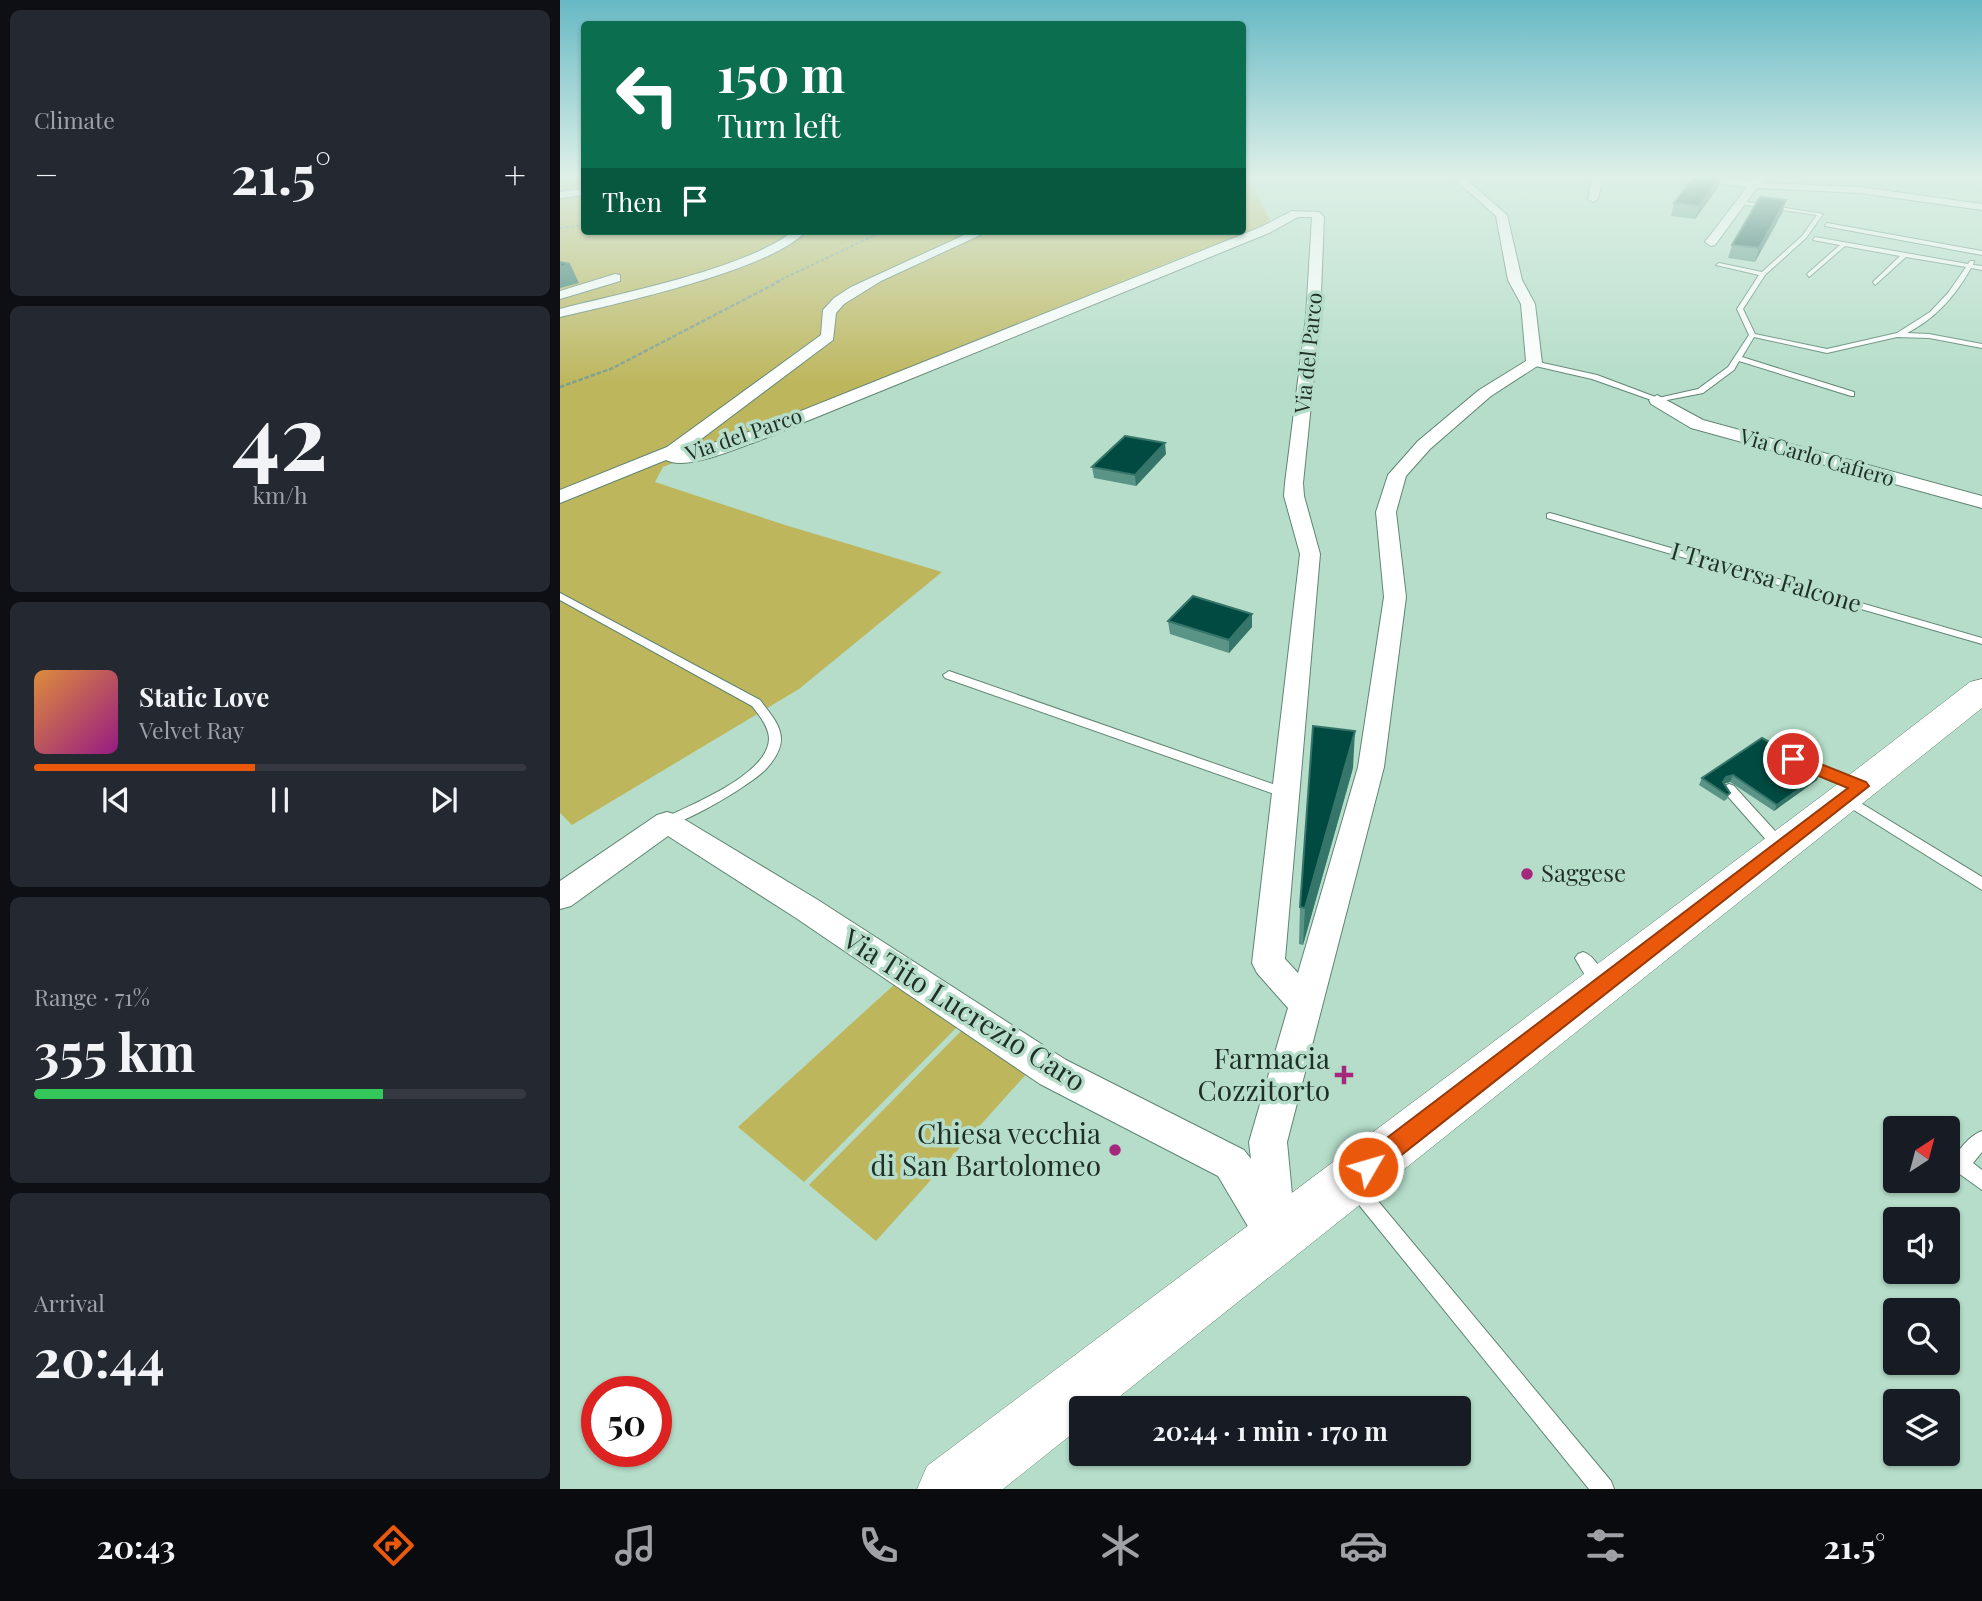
<!DOCTYPE html>
<html lang="en">
<head>
<meta charset="utf-8">
<style>
  body { margin:0; font-family:"Playfair Display",serif; background:#242831; color:#f1f3f6; height:100vh; display:flex; flex-direction:column; font-size:26px; white-space:nowrap }
  * { box-sizing:border-box; margin:0 }
  p { font-size:23px; color:#9ea1a6 }
  .icon { flex:none; width:38px; height:38px; fill:none; stroke:currentColor; stroke-width:2; stroke-linecap:round; stroke-linejoin:round }
  .map { position:relative; flex:1; overflow:hidden }
  .side { display:flex; flex-direction:column; gap:10px; padding:10px; background:#0d0f14; width:560px }
  .side>* { flex:none }
  .guide { position:absolute; left:21px; top:21px; width:665px; height:214px; border-radius:7px; box-shadow:0 2px 5px #0004; background:#0b6e4f; color:#fff; overflow:hidden }
  .needle { width:46px; rotate:36deg }
  .fabs { position:absolute; left:1323px; top:1116px; display:grid; gap:14px }
  .fabs a { display:grid; place-items:center; width:77px; height:77px; border-radius:7px; background:#171b24; box-shadow:0 2px 5px #0004; font-size:35px }
  .speed { position:absolute; left:21px; top:1376px; display:flex; gap:14px; font-size:35px; font-weight:700; text-align:center }
  .speed>* { display:grid; place-content:center; width:91px; height:91px; border-radius:50%; background:#171b24; box-shadow:0 2px 5px #0004; line-height:1 }
  .speed .limit { border:10px solid #d22; background:#fff; color:#111 }
  .pin { position:absolute; display:grid; place-items:center; width:60px; height:60px; color:#fff; margin:-30px; border:4px solid #fff; border-radius:50%; box-shadow:0 2px 7px #0007 }
  .me { position:absolute; width:77px; margin:-38px; rotate:52deg; stroke-linejoin:round; filter:drop-shadow(0 0 5px #0008) }
  .turn { display:flex; align-items:center; gap:24px; height:147px; padding:0 21px; font-size:32px }
  .turn .icon { width:91px; height:91px; stroke-width:2.5 }
  .turn b { display:block; font-size:49px; line-height:60px }
  .then { display:flex; align-items:center; height:66px; padding:0 21px; background:#0003; gap:14px; font-size:26px }
  .big { font-size:52px; font-weight:700; line-height:1.1 }
  .side .widget { flex:1; display:flex; flex-direction:column; justify-content:center; gap:10px; min-width:0; padding:0 24px; border-radius:10px; background:#242831 }
  .side .dial { align-items:center; gap:0 }
  .dial b { font-size:91px; line-height:1 }
  .song { display:flex; align-items:center; gap:21px }
  .cover { width:84px; height:84px; border-radius:10px; background:linear-gradient(135deg,hsl(30 70% 55%),hsl(310 70% 35%)) }
  .played { height:7px; border-radius:4px; background:linear-gradient(90deg,#ea580c 45%,#363941 45%) }
  .keys { display:flex; justify-content:space-around; direction:ltr }
  .heat { display:flex; justify-content:space-between; align-items:center; font-size:38px; direction:ltr }
  .charge { height:10px; border-radius:5px; background:linear-gradient(90deg,#34c759 71%,#363941 0) }
  .trip { position:absolute; left:509px; top:1396px; width:402px; height:70px; border-radius:7px; background:#171b24; box-shadow:0 2px 5px #0004; font-weight:700; line-height:70px; text-align:center }
  .dock { display:flex; height:112px; justify-content:space-around; align-items:center; background:#090b0e; color:#9ea1a6 }
  .dock .icon { width:49px; height:49px }
  .dock .active { color:#ea580c }
  .dock b { font-size:32px; color:#f1f3f6 }
  main { display:flex; flex:1; min-height:0 }
  .map>svg:first-child { display:block }
  .green { fill:#beb65d }
  .lines { fill:none; stroke-linecap:round; stroke-linejoin:round }
  .service-casing { stroke:#5f8573; stroke-width:2 }
  .minor-casing { stroke:#5f8573; stroke-width:2 }
  .secondary-casing { stroke:#5f8573; stroke-width:1 }
  .path-far1 { stroke:#7e9d8d; stroke-width:2; stroke-dasharray:3.5 2; stroke-linecap:butt }
  .path { stroke:#7e9d8d; stroke-width:2.5; stroke-dasharray:4.5 2; stroke-linecap:butt }
  .service { fill:#fff; fill-rule:evenodd }
  .minor { fill:#fff; fill-rule:evenodd }
  .secondary { fill:#fff; fill-rule:evenodd }
  .wall { fill:#5a9486 }
  .shaded-wall { fill:#36766a }
  .building { fill:#004a42; stroke:#36766a; stroke-width:2 }
  .route { fill:#ea580c; stroke:#983908; stroke-width:2 }
  .poi-dot { fill:#a4297d; stroke:#b5ddc9; stroke-width:2.5 }
  .labels { text-anchor:middle; stroke-width:7; stroke-linejoin:round; paint-order:stroke }
  .far-street-label { font-size:21px; fill:#1f2e27; stroke:#b5ddc9 }
  .street-label { font-size:24px; fill:#1f2e27; stroke:#b5ddc9 }
  .poi-label { font-size:24px; fill:#1f2e27; stroke:#b5ddc9; text-anchor:start }
  .near-street-label { font-size:28px; fill:#1f2e27; stroke:#b5ddc9 }
  .near-poi-label { font-size:28px; fill:#1f2e27; stroke:#b5ddc9; text-anchor:end }
</style>
</head>
<body>
<main>
<section class="side">
<div class="widget"><p>Climate</p>
<div class="heat"><a>−</a><b class="big">21.5°</b><a>+</a></div>
</div>
<div class="widget dial"><b>42</b><p>km/h</p></div>
<div class="widget">
<div class="song"><i class="cover"></i><div><b>Static Love</b><p>Velvet Ray</p></div></div>
<div class="played"></div>
<div class="keys"><svg class="icon" aria-label="previous" viewBox="0 0 24 24"><path d="M18 5L8 12l10 7zM5 5v14"/></svg><svg class="icon" aria-label="pause" viewBox="0 0 24 24"><path d="M8 5v14M16 5v14"/></svg><svg class="icon" aria-label="next" viewBox="0 0 24 24"><path d="M6 5l10 7-10 7zM19 5v14"/></svg></div>
</div>
<div class="widget"><p>Range · 71%</p><b class="big">355 km</b><div class="charge"></div></div>
<div class="widget"><p>Arrival</p><b class="big">20:44</b></div>
</section>
<div class="map">
<svg width="1422" height="1489" viewBox="0 0 1422 1489">
  <rect width="100%" height="100%" fill="#b5ddc9"/>
  <g class="green">
    <path d="M24,176v55h658l1,-55h13l-4,8 18,36 -12,9 -76,28 -519,210 -8,15 130,43 157,47 -143,117 -227,136 -12,-12v-634z"/>
    <path d="M337,982l63,42 -156,158 -66,-55z"/>
    <path d="M406,1026l64,44 -154,171 -67,-56z"/>
  </g>
  <g class="lines">
    <g class="service-casing">
      <g id="service">
        <path d="M1181,201l82,13 -17,24 -41,37 -22,34 12,25 72,15 70,-16 33,-21 18,-19 18,-26 -60,-10 -31,28 -2,-3 27,-26 -55,-10 -36,31 -2,-3 33,-29 -27,-5 2,-3 153,27 2,-3h4l-1,4 9,1v4l-11,-2c-15,27 -36,51 -64,65l22,1 53,10v4l-53,-10 -32,-1 -70,16 -73,-16 -12,20 112,35v4h-3l-112,-35 -5,9 -31,23 -46,9 -65,-23 -61,-14 -1,-2 4,-2 63,14 61,23 40,-9 30,-22 21,-32 -12,-26 22,-34 -43,-10 3,-2 43,9 40,-36 15,-21 -78,-11z"/>
        <path d="M1267,223l155,28v4l-157,-29z"/>
        <path d="M990,513l432,125v6l-435,-126v-4z"/>
        <path d="M0,593l200,107c8,11 21,24 21,39 0,11 -7,21 -14,29 -12,14 -88,61 -105,57l-2,-3 2,-3c28,-14 106,-44 107,-80 0,-12 -10,-24 -17,-33l-192,-106z"/>
        <path d="M389,671l341,119 1,3 -1,3h-10l-335,-118 -2,-3z"/>
        <path d="M1218,748l86,35 1,3 -1,3h-10l-80,-34 -2,-3z"/>
        <path d="M1169,784l5,2 52,57 2,4 -2,4h-10l-52,-59 -1,-3 1,-3z"/>
        <path d="M1286,794l136,83v13l-141,-88 -1,-3 1,-3z"/>
        <path d="M1023,952c11,3 20,20 25,30l-3,5c-14,3 -23,-17 -30,-29l3,-4z"/>
        <path d="M1422,1131v21l-9,11 9,7v20l-28,-20 -3,-6c5,-12 19,-29 31,-33z"/>
        <path d="M797,1180l6,3 248,298 3,8h-25l-238,-294 -3,-6 3,-6z"/>
      </g>
    </g>
    <g class="minor-casing">
      <g id="minor">
        <path d="M891,176h11l45,39 15,65 13,24 7,59 -51,33 -61,53 -24,27 -10,36 10,85 -22,170 -97,375 9,94 -6,14 -14,6 -14,-6 -44,-74 -178,-92 -244,-166 -128,-82 -97,70 -11,3v-28l97,-66 10,-3 10,3 141,85 248,160 178,90 7,9 -2,-17 39,-134 -31,-35 -5,-10 48,-409 -16,-58 1,-13 21,-166 6,-100h-14l-29,16 -511,208c-21,7 -71,30 -92,19l-106,43v-13l107,-43 154,-112 2,-25 11,-12 17,-11 122,-56h16l-108,50 -37,23 -8,9 -3,27 -149,112 62,-19 515,-206 31,-16 27,1 5,5 -4,100 -17,166 1,13 16,58 -35,405 13,14 60,-206 26,-170 -8,-85 12,-37 30,-34 61,-51 47,-29 -5,-57 -13,-24 -12,-64z"/>
        <path d="M1033,176h10l-5,23 -5,3 -5,-3z"/>
        <path d="M1119,176h28l45,5 4,-5h10l-5,7 99,4 122,17v6l-122,-17 -103,-5 -42,57 -4,1 -6,-4 42,-55 -63,-8z"/>
        <path d="M24,189v6l-24,3v-6z"/>
        <path d="M233,231h13c-34,39 -191,73 -246,86v-8c61,-16 186,-40 233,-78z"/>
        <path d="M55,274l5,1v6l-60,18v-8z"/>
        <path d="M1097,395l46,25 279,76v12l-291,-80 -40,-24 -2,-4z"/>
      </g>
    </g>
    <g class="secondary-casing">
      <path id="secondary" d="M1422,679v29l-878,701h-22v17l-79,63h-86l10,-23 904,-677 139,-107z"/>
    </g>
    <g class="path-far1">
      <path d="M0,228l24,-3"/>
      <path d="M216,282l108,-51"/>
    </g>
    <path class="path" d="M0,387l53,-19 167,-87"/>
    <use href="#service" class="service"/>
    <use href="#minor" class="minor"/>
    <use href="#secondary" class="secondary"/>
  </g>
  <g class="wall">
    <path d="M1135,176h26l-2,10 -24,33 -24,-3 3,-13z"/>
    <path d="M1226,200l-4,13 -27,49 -27,-4 4,-13z"/>
    <path d="M606,454l-30,32 -42,-8 -2,-11z"/>
    <path d="M608,621l84,6 -23,26 -59,-19z"/>
    <path d="M1216,751l41,29 -43,31 -44,-29 -6,1 6,10 -3,6 -3,2 -25,-16 3,-7z"/>
    <path d="M793,768l-50,177 -4,-1 1,-37z"/>
  </g>
  <g class="shaded-wall">
    <path d="M1161,176l-2,10 -24,33 4,-13z"/>
    <path d="M1226,200l-4,13 -27,49 4,-14z"/>
    <path d="M10,264l9,19 -19,5v-21z"/>
    <path d="M605,443l1,11 -30,32 -1,-11z"/>
    <path d="M692,614v13l-23,26v-13z"/>
    <path d="M795,731l-2,37 -50,177 2,-37z"/>
    <path d="M1260,774l-3,6 -43,31 3,-6z"/>
    <path d="M1173,775l-3,7 -7,2 3,-7z"/>
  </g>
  <g class="building">
    <path d="M1135,176h26l-22,30 -25,-3z"/>
    <path d="M1200,197l26,3 -27,48 -27,-3z"/>
    <path d="M0,262l10,2 -10,3z"/>
    <path d="M565,436l40,7 -30,32 -43,-8z"/>
    <path d="M633,596l59,18 -23,26 -61,-19z"/>
    <path d="M753,726l42,5 -50,177 -5,-1z"/>
    <path d="M1202,738l11,6 3,7 44,23 -43,31 -44,-30 -7,2 -3,5 7,11 -3,2 -25,-17z"/>
  </g>
  <linearGradient id="sky" x2="0" y2="1"><stop stop-color="#67b9c5"/><stop offset="0.46" stop-color="#def0e7"/><stop offset="1" stop-color="#def0e7" stop-opacity="0"/></linearGradient>
  <rect width="1422" height="384" fill="url(#sky)"/>
  <path class="route" d="M1233,753l73,29 3,4 -493,389 -8,3 -9,-3 -3,-8 3,-8 489,-371 -61,-25 -2,-4 2,-4z"/>
  <g class="poi-dot">
    <circle cx="967" cy="874" r="7"/>
    <path d="M780.5 1064.5h7v7h7v7h-7v7h-7v-7h-7v-7h7z"/>
    <circle cx="555" cy="1150" r="7"/>
  </g>
  <g class="labels">
    <g class="far-street-label">
      <text transform="translate(749 353) rotate(-84)" y="7">Via del Parco</text>
      <text transform="translate(184 435) rotate(-19)" y="7">Via del Parco</text>
      <text transform="translate(1257 458) rotate(16)" y="7">Via Carlo Cafiero</text>
    </g>
    <g class="street-label">
      <text transform="translate(1206 578) rotate(16)" y="8">I Traversa Falcone</text>
    </g>
    <g class="poi-label">
      <text x="981" y="882">Saggese</text>
    </g>
    <g class="near-street-label">
      <text transform="translate(404 1010) rotate(32)" y="10">Via Tito Lucrezio Caro</text>
    </g>
    <g class="near-poi-label">
      <text x="770" y="1069">Farmacia<tspan x="770" dy="32">Cozzitorto</tspan></text>
      <text x="541" y="1144">Chiesa vecchia<tspan x="541" dy="32">di San Bartolomeo</tspan></text>
    </g>
  </g>
</svg>
<div class="fabs">
<a><svg class="needle" viewBox="-14 -14 28 28"><path d="M0-13l5 13h-10z" fill="#e53935"/><path d="M0 13l5-13h-10z" fill="#9ea1a6"/></svg></a>
<a><svg class="icon" aria-label="sound" viewBox="0 0 24 24"><path d="M4 9h4l5-4v14l-5-4H4zM17 9q2 3 0 6"/></svg></a>
<a><svg class="icon" aria-label="search" viewBox="0 0 24 24"><circle cx="10" cy="10" r="6"/><path d="M15 15l6 6"/></svg></a>
<a><svg class="icon" aria-label="layers" viewBox="0 0 24 24"><path d="M12 4l9 5-9 5-9-5zM3 14l9 5 9-5"/></svg></a>
</div>
<div class="speed"><div class="limit">50</div></div>
<div class="pin" style="left:1233px;top:759px;background:#d93025"><svg class="icon" aria-label="arrive" viewBox="0 0 24 24"><path d="M6 21V4h12l-3 4 3 4H6"/></svg></div>
<svg class="me" style="left:808px;top:1167px" viewBox="-20 -20 40 40"><circle r="17" fill="#ea580c" stroke="#fff" stroke-width="3"/><path d="M0-11L8 9 0 5-8 9z" fill="#fff"/></svg>
<div class="trip">20:44 · 1 min · 170 m</div>
<div class="guide">
<div class="turn"><svg class="icon" aria-label="left" viewBox="0 0 24 24"><path d="M17 20v-9H6M10 6l-5 5 5 5"/></svg><div><b>150 m</b>Turn left</div></div>
<div class="then">Then<svg class="icon" aria-label="arrive" viewBox="0 0 24 24"><path d="M6 21V4h12l-3 4 3 4H6"/></svg></div>
</div>
</div>
</main>
<nav class="dock">
<b>20:43</b>
<svg class="icon active" aria-label="directions" viewBox="0 0 24 24"><path d="M12 3l9 9-9 9-9-9zM9 14v-3h6M13 9l2 2-2 2"/></svg>
<svg class="icon" aria-label="music" viewBox="0 0 24 24"><path d="M9 18V5l10-2v13"/><circle cx="6" cy="18" r="3"/><circle cx="16" cy="16" r="3"/></svg>
<svg class="icon" aria-label="phone" viewBox="0 0 24 24"><path d="M5 4h4l2 5-3 2q2 4 5 5l2-3 5 2v4C11 20 4 13 5 4z"/></svg>
<svg class="icon" aria-label="climate" viewBox="0 0 24 24"><path d="M12 3v18M4 7l16 10M4 17L20 7"/></svg>
<svg class="icon" aria-label="car" viewBox="0 0 24 24"><path d="M5 17H2v-5l4-1 3-4h7l3 4 3 1v5h-3M9 17h6M6 11h13"/><circle cx="7" cy="17" r="2"/><circle cx="17" cy="17" r="2"/></svg>
<svg class="icon" aria-label="filters" viewBox="0 0 24 24"><path d="M4 7h16M4 17h16"/><circle cx="9" cy="7" r="2"/><circle cx="15" cy="17" r="2"/></svg>
<b>21.5°</b>
</nav>
</body>
</html>
